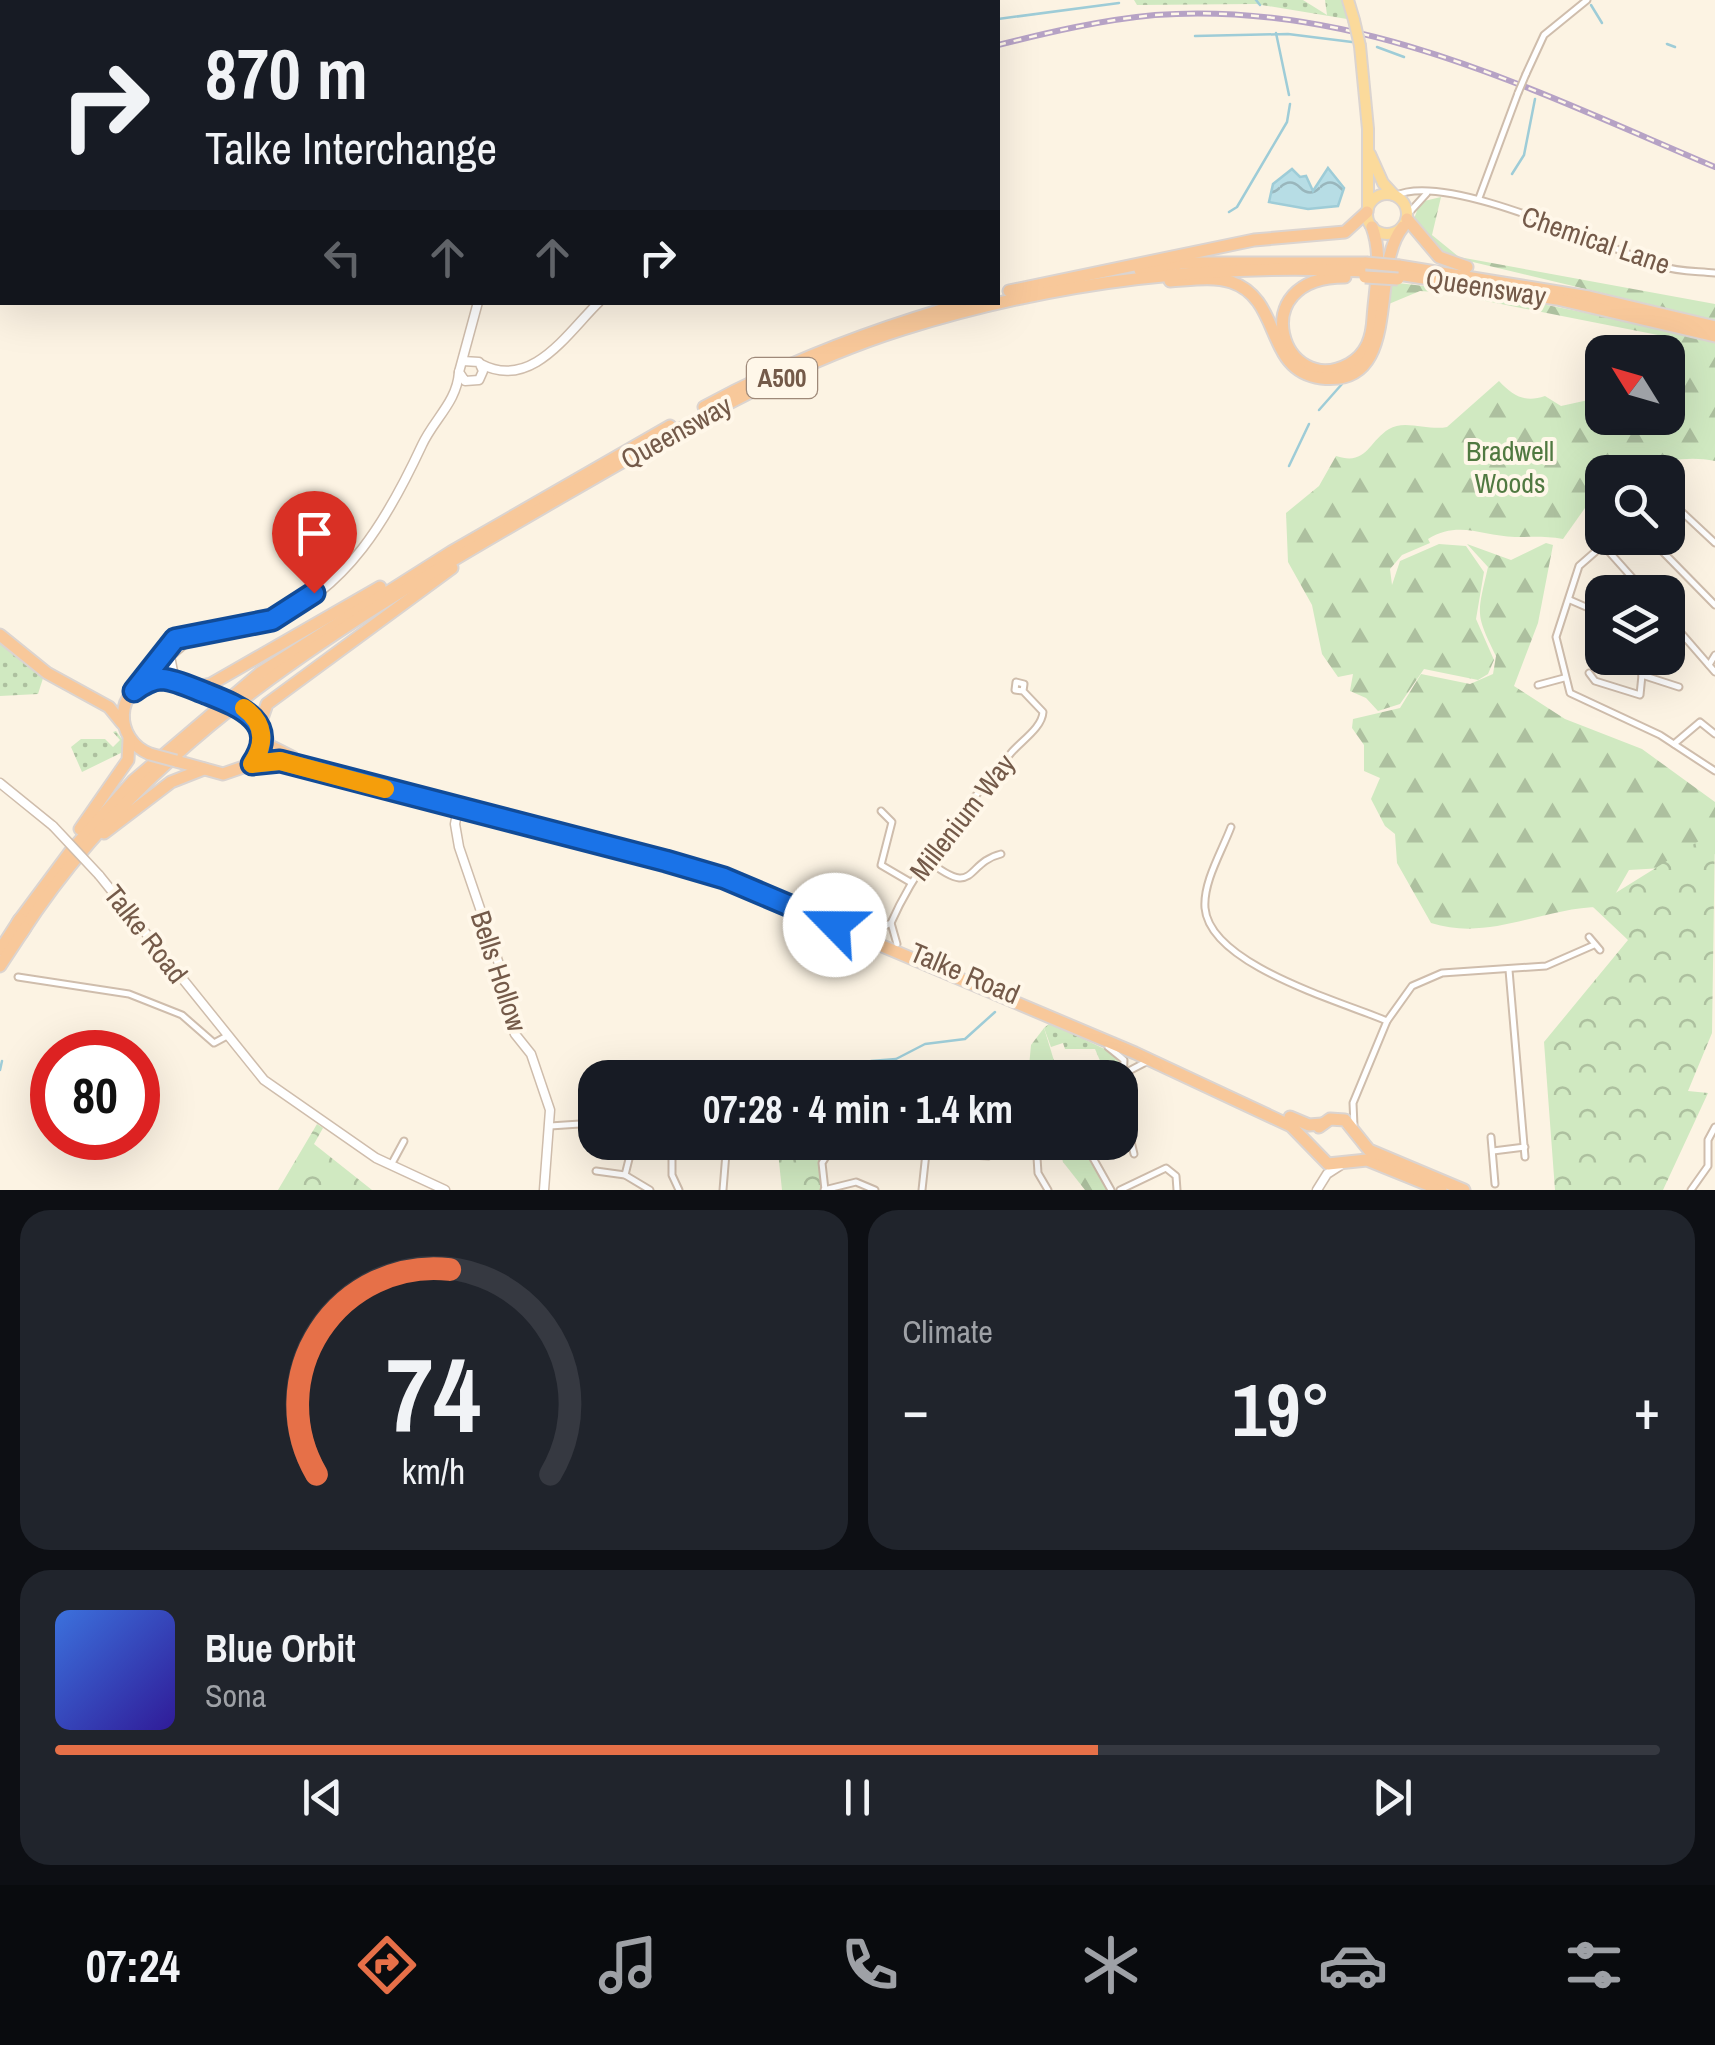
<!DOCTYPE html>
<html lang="en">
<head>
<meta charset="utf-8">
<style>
  body { margin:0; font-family:"Archivo Narrow",sans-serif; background:#20242c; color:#f1f3f6; height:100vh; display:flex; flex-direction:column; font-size:38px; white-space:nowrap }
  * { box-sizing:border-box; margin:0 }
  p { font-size:32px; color:#9ea1a6 }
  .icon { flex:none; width:55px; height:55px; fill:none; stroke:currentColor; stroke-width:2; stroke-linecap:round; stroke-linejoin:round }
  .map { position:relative; height:1190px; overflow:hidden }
  .side { display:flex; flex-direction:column; gap:20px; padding:20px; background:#0d0f14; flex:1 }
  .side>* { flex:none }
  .banner { position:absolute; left:0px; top:0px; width:1000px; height:305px; box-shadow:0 10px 40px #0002; background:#171b24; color:#f1f3f6; overflow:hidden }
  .needle { width:65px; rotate:307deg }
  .tools { position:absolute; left:1585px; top:335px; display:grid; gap:20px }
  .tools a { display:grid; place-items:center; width:100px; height:100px; border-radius:20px; background:#171b24; box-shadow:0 10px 40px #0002; font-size:50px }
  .speed { position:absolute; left:30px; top:1030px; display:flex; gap:20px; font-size:50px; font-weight:700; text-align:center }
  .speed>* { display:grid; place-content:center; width:130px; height:130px; border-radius:50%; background:#171b24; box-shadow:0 10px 40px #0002; line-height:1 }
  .speed .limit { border:15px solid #d22; background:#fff; color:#111 }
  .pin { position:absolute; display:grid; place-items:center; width:85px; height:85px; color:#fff; margin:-102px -42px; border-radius:50% 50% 50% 0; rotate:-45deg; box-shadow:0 0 10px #0007 }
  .pin .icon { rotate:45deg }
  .me { position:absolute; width:110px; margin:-55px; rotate:293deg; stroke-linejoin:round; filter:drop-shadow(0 0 8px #0008) }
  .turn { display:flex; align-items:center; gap:35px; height:210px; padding:0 40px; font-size:45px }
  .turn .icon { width:130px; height:130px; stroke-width:2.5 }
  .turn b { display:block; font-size:70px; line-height:85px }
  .lanes { display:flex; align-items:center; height:95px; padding:0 40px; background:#0003; justify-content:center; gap:50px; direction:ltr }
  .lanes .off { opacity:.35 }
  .big { font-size:75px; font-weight:700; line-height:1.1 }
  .side .widget { flex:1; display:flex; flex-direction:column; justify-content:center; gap:15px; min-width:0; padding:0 35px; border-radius:30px; background:#20242c }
  .side .dial { align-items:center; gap:0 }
  .dial svg { height:260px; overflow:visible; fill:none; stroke:#363941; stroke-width:7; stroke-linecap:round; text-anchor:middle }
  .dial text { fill:#f1f3f6; stroke:none }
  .song { display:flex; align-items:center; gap:30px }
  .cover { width:120px; height:120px; border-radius:15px; background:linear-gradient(135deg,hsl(220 70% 55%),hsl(250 70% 35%)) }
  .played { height:10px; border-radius:5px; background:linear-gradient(90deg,#e67048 65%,#363941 65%) }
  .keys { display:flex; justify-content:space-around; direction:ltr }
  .heat { display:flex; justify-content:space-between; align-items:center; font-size:55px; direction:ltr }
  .side .tiles { flex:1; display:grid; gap:20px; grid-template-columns:1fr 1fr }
  .widget:last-child { grid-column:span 2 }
  .trip { position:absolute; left:578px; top:1060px; width:560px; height:100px; border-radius:30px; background:#171b24; box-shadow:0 10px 40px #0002; font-weight:700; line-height:100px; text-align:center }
  .menu { display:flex; height:160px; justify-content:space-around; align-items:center; background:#090b0e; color:#9ea1a6 }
  .menu .icon { width:70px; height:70px }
  .menu .current { color:#e67048 }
  .menu b { font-size:45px; color:#f1f3f6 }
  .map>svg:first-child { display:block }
  .grass { fill:url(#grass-dots) }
  .forest { fill:url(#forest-firs) }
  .park { fill:url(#park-crowns) }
  .water { fill:url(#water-waves); stroke:#9eccd7; stroke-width:2.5 }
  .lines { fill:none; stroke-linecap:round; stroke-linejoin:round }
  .stream { stroke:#9eccd7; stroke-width:2.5 }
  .minor-casing { stroke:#cfbdac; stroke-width:9 }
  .tertiary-casing { stroke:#cfbdac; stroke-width:11 }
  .primary-casing { stroke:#dbd4d0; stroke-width:14 }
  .trunk-casing { stroke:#dbd4d0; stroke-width:15 }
  .minor { stroke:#fff; stroke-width:5 }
  .tertiary { stroke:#fff; stroke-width:8 }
  .primary { stroke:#fbda9b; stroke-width:10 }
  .trunk { stroke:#f8c89a; stroke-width:11 }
  .rail-casing { stroke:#b6a2c5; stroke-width:6 }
  .rail { stroke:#fff7e9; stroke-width:2.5; stroke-dasharray:8; stroke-linecap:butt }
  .minor-bridge-casing { stroke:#cfbdac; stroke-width:9; stroke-linecap:butt }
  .tertiary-bridge-casing { stroke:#cfbdac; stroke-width:11; stroke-linecap:butt }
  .primary-bridge-casing { stroke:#dbd4d0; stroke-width:14; stroke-linecap:butt }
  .trunk-bridge-casing { stroke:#dbd4d0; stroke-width:15; stroke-linecap:butt }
  .minor-bridge { stroke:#fff; stroke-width:5 }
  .tertiary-bridge { stroke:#fff; stroke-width:8 }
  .primary-bridge { stroke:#fbda9b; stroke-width:10 }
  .trunk-bridge { stroke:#f8c89a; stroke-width:11 }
  .route-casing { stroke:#114b97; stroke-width:25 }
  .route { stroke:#1a73e8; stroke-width:18 }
  .slow { stroke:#f59e0b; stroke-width:18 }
  .labels { text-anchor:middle; stroke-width:8; stroke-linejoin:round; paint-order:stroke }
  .shield { fill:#fff7e9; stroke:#9e8979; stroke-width:2.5 }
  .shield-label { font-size:25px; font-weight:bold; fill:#745a49 }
  .street-label { font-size:28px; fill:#745a49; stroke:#fff7e9 }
  .park-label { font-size:28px; fill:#507941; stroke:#fff7e9 }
</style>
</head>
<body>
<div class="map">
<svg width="1715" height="1190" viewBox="0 0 1715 1190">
  <defs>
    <pattern id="grass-dots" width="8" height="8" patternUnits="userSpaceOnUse" patternTransform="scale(2.5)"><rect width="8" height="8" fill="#d0e9c1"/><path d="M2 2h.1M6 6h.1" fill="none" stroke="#adc09f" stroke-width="1.8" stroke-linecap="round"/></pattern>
    <pattern id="forest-firs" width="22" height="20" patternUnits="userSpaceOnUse" patternTransform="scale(2.5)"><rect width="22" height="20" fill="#d0e9c1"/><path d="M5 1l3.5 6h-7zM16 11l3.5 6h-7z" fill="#adc09f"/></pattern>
    <pattern id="park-crowns" width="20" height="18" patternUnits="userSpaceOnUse" patternTransform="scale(2.5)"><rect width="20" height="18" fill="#d0e9c1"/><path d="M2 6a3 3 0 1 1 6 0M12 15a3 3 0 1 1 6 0" fill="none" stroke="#adc09f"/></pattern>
    <pattern id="water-waves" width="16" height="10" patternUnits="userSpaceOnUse" patternTransform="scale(2.5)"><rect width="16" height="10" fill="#b7dde5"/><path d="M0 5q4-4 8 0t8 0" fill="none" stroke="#99b6bc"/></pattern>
  </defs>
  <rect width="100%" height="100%" fill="#fcf3e3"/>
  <g class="grass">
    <path d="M55,0h533l2,2h-535z"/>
    <path d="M1134,0h169l24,15 -2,-15h18l4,19 -91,-15 -119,1z"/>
    <path d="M0,644l44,31 -6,19 -38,2z"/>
    <path d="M116,731l13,18 -47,23 -11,-25 10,-8h24l8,8 7,-7 -7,-8z"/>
    <path d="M1050,1023l63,30 8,9 -2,15 -20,-2 2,-12 -6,-14h-30l-2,-6 -12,4 -7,-19z"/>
  </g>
  <g class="forest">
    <path d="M1441,197l-9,38 27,22 256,47v16l-263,-63 -17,-10 -21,-28 6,-17z"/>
    <path d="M1398,283c108,12 212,33 317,59v119c-42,-9 -71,11 -113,11v12l-39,55c-17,-3 -31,-2 -48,-2 -33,-1 -56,-17 -87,2l2,4 -28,12 -12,14 2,16 8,-24 39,-17 27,2 18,26 -8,47 18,41 -6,14 -10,6 -54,-11 -24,35 -22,7 -12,-13 -16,-7 3,-17 -15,3 -16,-23 -10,-49 -24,-43 -2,-49 33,-27 17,-30c31,10 32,-14 53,-27 15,-10 40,2 58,-2l52,-46c14,15 26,22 46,15l16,10 41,-9v21h66v-66h-10l5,-16 -182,-36 -1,-5 -60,-4 -36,15 2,-21z"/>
    <path d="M1546,543l7,2 -15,78 -24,63 51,33 77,30 73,53v52l-52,14 -34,2 -16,28 -12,9c-58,0 -111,35 -170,16l-34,-60 -2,-29 -10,-8 -14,-27 9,-21 -16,-7v-26l-12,-17 1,-9 47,-11 21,-34 49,10 23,-10 3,-18c-21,-43 -19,-41 -8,-89l-21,-23 44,16z"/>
    <path d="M1044,1028l15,49h-31l3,-32z"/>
    <path d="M1059,1143h17l23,25 8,22h-22l-22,-28z"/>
  </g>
  <g class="park">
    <path d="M1715,831l-3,202 -24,58 20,2 -45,97h-108l-11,-148 84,-102 -35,-33z"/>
    <path d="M317,1124l6,4 -9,16 58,46h-94z"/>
    <path d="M777,1143h49l-1,47h-43z"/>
  </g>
  <path class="water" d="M1328,168l16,20 -6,18 -30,3 -39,-7 4,-18 19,-15 8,8 6,-1 7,15z"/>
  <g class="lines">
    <g class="stream">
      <path d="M1256,0l4,5"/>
      <path d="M695,2l5,-2"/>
      <path d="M1591,5l11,18"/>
      <path d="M998,19l121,-16"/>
      <path d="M1276,33l13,62"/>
      <path d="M1195,36l93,-2 64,8"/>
      <path d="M1667,44l8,3"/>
      <path d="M1377,47l27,10"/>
      <path d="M1512,174l12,-19 11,-56"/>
      <path d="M1229,212l8,-5 50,-85 3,-18"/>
      <path d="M1319,410l23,-26"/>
      <path d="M1289,466l20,-42"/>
      <path d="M0,1070l2,-9"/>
      <path d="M842,1078l29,-17 25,-2 29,-15 40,-5 30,-27"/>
    </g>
    <g class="minor-casing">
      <g id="minor">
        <path d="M1526,74l18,-39 43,-35"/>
        <path d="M1395,196c50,-26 211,52 266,70 17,6 37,5 54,7"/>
        <path d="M1479,198l39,-105"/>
        <path d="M1407,215l20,-22"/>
        <path d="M1668,499l47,44"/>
        <path d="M1611,538l-32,28 -23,71 14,56 90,42 55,36"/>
        <path d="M1603,545l42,47"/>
        <path d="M1662,551l53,54"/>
        <path d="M1570,600l32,14"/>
        <path d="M1668,618l47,54"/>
        <path d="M1709,665l6,-10"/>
        <path d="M1589,673l6,8 45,14 2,-20 -5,-17"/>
        <path d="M1642,675l37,12"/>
        <path d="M1538,685l26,-7"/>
        <path d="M1674,744l26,-22 15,12"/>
        <path d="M881,811l11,11 -11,43 29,17"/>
        <path d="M1231,827c-9,24 -28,55 -26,81 5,57 135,93 182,113"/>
        <path d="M926,859c51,41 38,4 75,-5"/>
        <path d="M871,933l20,-10"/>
        <path d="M1589,937l11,13"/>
        <path d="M897,944l-6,-21c28,-64 76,-116 120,-170 10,-12 31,-25 32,-41l-20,-21 -8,-1 1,-8 8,2 -1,7"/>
        <path d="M1509,970l16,187"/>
        <path d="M18,977l111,17 53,21 32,28 13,-7"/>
        <path d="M1108,1047l16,13 -2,43 12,51"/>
        <path d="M1125,1073l21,-11"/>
        <path d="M550,1126l45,-3"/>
        <path d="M1354,1126l-1,-23 34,-82 25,-35 30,-13 104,-7 48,-21"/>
        <path d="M1491,1137l4,47"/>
        <path d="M1120,1138l10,-4"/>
        <path d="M672,1142v33l7,15"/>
        <path d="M1036,1142l2,31 10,17"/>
        <path d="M895,1151l94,5"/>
        <path d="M1089,1151l22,39"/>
        <path d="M1493,1151l32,-4"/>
        <path d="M1092,1156l18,-11"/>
        <path d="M391,1165l13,-24"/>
        <path d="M596,1171l29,4 25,15"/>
        <path d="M625,1175l7,-28"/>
        <path d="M723,1190l3,-37 50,-2"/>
        <path d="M824,1190l32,-8 19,8"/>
        <path d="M825,1190l-3,-27 5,-8 43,-3"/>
        <path d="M922,1190l4,-37"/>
        <path d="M1120,1190l46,-22 10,8 1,14"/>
        <path d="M1691,1190l17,-24v-26l7,-13"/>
      </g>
    </g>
    <g class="tertiary-casing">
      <g id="tertiary">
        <path d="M633,2l9,-2"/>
        <path d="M463,361l16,1 4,9 -4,9 -14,1 -6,-9 19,-70"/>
        <path d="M481,364c51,27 87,-32 118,-62"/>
        <path d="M175,682l-5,-26 20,-17"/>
        <path d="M139,683c48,-72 63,-37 130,-62 78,-30 120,-105 153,-176 12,-26 35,-43 37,-73"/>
        <path d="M0,783l53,43"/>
        <path d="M458,808l-3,16 4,23 41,120 2,32 13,35 16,20 19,56 -6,80"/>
        <path d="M99,875l165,205 112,78 69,32"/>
        <path d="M1317,1190l10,-16 14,-9"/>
      </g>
    </g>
    <g class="primary-casing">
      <g id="primary">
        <path d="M1348,0l6,20"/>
        <path d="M1360,46l8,83v79"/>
        <path d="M1370,154l13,29 11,12"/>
        <circle cx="1387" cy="214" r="20"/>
      </g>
    </g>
    <g class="trunk-casing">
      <g id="trunk">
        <path d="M1407,219l32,38 28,10"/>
        <path d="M1399,266l190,31 126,30"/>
        <path d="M1140,270l41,-7h185"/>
        <path d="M1398,274l159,25 158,37"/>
        <path d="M1345,277c-103,0 -62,123 4,87 18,-10 23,-27 24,-46 2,-31 10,-61 -1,-91"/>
        <path d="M1170,281c19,-1 43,-5 61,1 52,17 33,89 90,96 84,10 47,-110 82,-151"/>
        <path d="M1009,291l245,-51 91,-8 22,-20"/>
        <path d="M704,407c84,-46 172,-79 265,-105"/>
        <path d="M0,635l47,38 62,34 13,16"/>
        <path d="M191,688l20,-4 169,-97"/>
        <path d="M260,724l7,-20 185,-136"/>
        <path d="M262,733l8,13 22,11"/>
        <path d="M150,754c-36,-14 -37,-67 6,-74 19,-3 43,11 60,18"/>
        <path d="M176,761l47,13 29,-10c15,-22 13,-44 -11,-57"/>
        <path d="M252,764l28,-3 444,118 411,174 156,73 37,38 39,-4 74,30"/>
        <path d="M80,829l48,-69 1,-21"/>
        <path d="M104,833l67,-51 33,-13"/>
        <path d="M18,922l52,-70 63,-71 127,-108 191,-121 219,-126"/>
        <path d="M21,934c130,-203 337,-319 540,-437 110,-63 221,-130 342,-168 150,-47 306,-66 462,-58"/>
        <path d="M0,950l20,-31"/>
        <path d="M0,966l25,-38"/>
        <path d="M1290,1117l19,8 13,-1"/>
        <path d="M1319,1127l11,-8 15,1 24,30 95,40"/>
      </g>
    </g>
    <use href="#minor" class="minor"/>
    <use href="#tertiary" class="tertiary"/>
    <use href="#primary" class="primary"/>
    <use href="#trunk" class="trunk"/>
    <g class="rail-casing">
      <g id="rail">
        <path d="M998,45c52,-13 103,-25 157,-30 201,-15 380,76 560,152"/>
        <path d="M0,74l2,1"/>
      </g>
    </g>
    <use href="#rail" class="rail"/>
    <g class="minor-bridge-casing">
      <path id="minor-bridge" d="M1518,93l8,-19"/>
    </g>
    <g class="tertiary-bridge-casing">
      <path id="tertiary-bridge" d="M53,826l46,49"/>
    </g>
    <g class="primary-bridge-casing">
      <path id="primary-bridge" d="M1354,20l6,26"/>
    </g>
    <g class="trunk-bridge-casing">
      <g id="trunk-bridge">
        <path d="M1366,263l33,3"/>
        <path d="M1365,277l33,2"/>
        <path d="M216,698l25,9"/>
        <path d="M150,754l26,7"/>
      </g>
    </g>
    <use href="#minor-bridge" class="minor-bridge"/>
    <use href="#tertiary-bridge" class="tertiary-bridge"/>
    <use href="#primary-bridge" class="primary-bridge"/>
    <use href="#trunk-bridge" class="trunk-bridge"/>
  </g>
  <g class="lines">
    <g class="route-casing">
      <path id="route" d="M314,593l-42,27 -97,19 -41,52c8,-6 17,-12 28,-12 15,1 32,10 46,15 33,13 72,29 44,70l28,-3 386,100 58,17 111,47"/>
    </g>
    <use href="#route" class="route"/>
    <path class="slow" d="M244,708c21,15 22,35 8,56l28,-3 105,28"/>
  </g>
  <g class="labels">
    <rect class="shield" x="747" y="358" width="70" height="40" rx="8"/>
    <g class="shield-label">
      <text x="782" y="387">A500</text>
    </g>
    <g class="street-label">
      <text transform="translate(1596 240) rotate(19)" y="10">Chemical Lane</text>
      <text transform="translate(1486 287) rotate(9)" y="10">Queensway</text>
      <text transform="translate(676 432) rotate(-29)" y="10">Queensway</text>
      <text transform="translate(962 817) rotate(-52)" y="10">Millenium Way</text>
      <text transform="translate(146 934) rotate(52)" y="10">Talke Road</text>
      <text transform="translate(499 971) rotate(72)" y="10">Bells Hollow</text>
      <text transform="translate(965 973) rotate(23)" y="10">Talke Road</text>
    </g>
    <g class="park-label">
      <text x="1510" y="461">Bradwell<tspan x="1510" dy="32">Woods</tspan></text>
    </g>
  </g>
</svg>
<div class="tools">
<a><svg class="needle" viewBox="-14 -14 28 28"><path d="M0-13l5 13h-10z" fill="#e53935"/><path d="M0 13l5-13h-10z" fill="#9ea1a6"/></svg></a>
<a><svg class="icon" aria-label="search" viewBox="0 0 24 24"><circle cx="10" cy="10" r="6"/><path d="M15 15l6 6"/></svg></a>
<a><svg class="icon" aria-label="layers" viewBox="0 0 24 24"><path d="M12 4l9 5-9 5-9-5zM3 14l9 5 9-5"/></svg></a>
</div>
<div class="speed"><div class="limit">80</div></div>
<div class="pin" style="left:314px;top:593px;background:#d93025"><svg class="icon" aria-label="arrive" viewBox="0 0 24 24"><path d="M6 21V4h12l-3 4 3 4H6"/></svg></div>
<svg class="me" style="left:835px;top:925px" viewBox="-20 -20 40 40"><circle r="19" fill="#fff"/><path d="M0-13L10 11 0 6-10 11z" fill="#1a73e8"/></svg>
<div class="trip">07:28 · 4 min · 1.4 km</div>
<div class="banner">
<div class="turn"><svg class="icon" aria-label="right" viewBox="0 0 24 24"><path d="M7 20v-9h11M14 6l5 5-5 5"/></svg><div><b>870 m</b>Talke Interchange</div></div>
<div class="lanes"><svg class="icon off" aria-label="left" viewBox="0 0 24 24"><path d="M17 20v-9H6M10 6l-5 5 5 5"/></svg><svg class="icon off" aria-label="ahead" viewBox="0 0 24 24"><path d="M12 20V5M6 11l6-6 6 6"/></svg><svg class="icon off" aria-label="ahead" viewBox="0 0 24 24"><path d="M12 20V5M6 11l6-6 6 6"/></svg><svg class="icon" aria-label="right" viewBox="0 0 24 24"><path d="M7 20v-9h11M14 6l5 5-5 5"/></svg></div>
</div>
</div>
<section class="side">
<div class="tiles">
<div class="widget dial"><svg viewBox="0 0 100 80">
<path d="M14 69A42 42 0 1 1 86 69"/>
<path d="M14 69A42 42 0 0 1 55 6" stroke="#e67048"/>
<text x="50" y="56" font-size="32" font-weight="700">74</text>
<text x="50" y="72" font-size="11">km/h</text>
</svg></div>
<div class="widget"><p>Climate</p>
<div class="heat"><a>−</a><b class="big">19°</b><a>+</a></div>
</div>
<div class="widget">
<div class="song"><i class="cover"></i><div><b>Blue Orbit</b><p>Sona</p></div></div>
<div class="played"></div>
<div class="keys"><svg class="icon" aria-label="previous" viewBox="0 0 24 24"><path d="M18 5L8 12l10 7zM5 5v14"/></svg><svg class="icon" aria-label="pause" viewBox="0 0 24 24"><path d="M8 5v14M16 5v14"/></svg><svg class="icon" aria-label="next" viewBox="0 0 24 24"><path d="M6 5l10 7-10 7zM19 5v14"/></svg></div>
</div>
</div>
</section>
<nav class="menu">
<b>07:24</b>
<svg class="icon current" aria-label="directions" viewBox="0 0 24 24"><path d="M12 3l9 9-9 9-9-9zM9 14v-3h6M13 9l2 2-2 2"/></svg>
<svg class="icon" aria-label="music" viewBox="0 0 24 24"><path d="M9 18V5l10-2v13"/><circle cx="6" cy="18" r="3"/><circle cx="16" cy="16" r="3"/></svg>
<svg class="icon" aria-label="phone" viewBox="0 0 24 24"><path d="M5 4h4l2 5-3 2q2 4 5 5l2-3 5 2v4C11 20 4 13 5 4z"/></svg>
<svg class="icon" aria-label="climate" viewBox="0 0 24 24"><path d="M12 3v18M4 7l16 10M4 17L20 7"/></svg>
<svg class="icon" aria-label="car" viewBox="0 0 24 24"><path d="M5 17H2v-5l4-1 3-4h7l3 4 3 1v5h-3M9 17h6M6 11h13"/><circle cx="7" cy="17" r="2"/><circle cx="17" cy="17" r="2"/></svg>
<svg class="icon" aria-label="filters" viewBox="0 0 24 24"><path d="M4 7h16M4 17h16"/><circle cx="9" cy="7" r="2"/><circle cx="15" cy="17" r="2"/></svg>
</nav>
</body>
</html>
